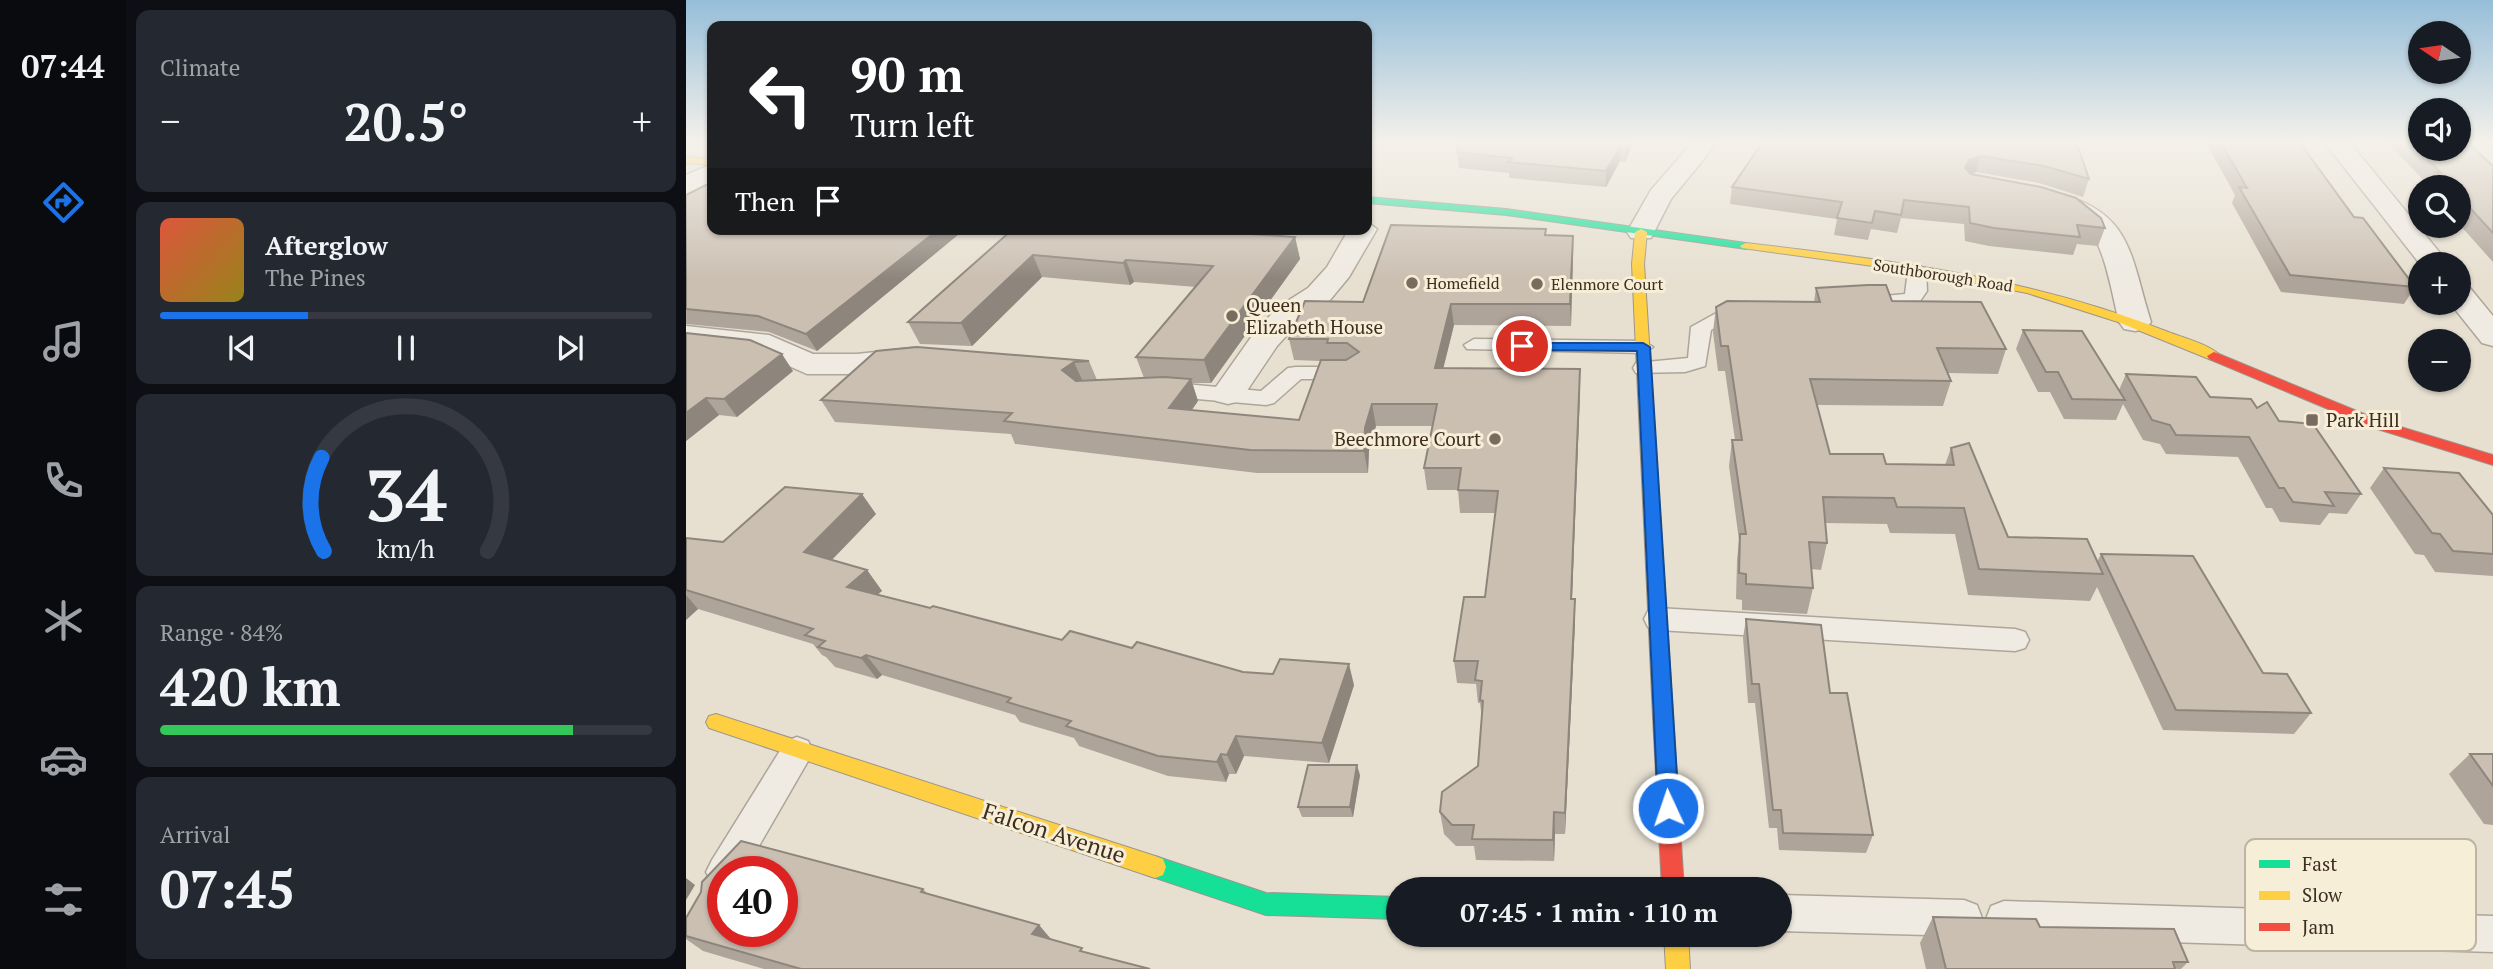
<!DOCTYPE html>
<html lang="en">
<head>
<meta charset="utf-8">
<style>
  body { margin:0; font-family:"PT Serif",serif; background:#242831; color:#f1f3f6; height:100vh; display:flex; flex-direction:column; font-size:26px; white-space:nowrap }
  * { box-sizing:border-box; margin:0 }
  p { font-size:23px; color:#9ea1a6 }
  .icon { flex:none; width:38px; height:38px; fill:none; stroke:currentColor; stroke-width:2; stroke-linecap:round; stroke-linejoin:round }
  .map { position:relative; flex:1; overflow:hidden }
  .sheet { display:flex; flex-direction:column; gap:10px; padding:10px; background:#0d0f14; width:560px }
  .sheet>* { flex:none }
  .hud { position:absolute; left:21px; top:21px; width:665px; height:214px; border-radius:14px; box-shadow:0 2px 5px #0004; background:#202124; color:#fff; overflow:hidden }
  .needle { width:46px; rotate:283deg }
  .tools { position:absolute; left:1722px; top:21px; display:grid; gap:14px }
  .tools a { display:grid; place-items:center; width:63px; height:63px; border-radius:50%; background:#171b24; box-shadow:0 2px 5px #0004; font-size:35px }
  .speed { position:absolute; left:21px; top:856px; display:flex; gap:14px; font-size:35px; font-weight:700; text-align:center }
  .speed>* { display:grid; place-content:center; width:91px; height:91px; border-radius:50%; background:#171b24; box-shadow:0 2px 5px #0004; line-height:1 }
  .speed .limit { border:10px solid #d22; background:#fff; color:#111 }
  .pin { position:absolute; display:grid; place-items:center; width:60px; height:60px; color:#fff; margin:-30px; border:4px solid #fff; border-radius:50%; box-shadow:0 2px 7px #0007 }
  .me { position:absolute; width:77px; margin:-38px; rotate:357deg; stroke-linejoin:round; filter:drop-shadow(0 0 5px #0008) }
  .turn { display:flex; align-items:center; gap:24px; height:147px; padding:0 28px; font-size:32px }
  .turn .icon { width:91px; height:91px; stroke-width:2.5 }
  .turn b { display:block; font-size:49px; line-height:60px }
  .then { display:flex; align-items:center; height:66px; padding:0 28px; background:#0003; gap:14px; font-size:26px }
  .big { font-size:52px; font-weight:700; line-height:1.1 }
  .sheet .widget { flex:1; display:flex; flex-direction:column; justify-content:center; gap:10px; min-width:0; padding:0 24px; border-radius:14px; background:#242831 }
  .sheet .dial { align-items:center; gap:0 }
  .dial svg { height:182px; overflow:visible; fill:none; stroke:#363941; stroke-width:7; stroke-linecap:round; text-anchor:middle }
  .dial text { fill:#f1f3f6; stroke:none }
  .song { display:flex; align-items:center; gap:21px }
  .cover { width:84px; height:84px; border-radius:10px; background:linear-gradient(135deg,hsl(10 70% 55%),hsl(50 70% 35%)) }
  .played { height:7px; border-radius:4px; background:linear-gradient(90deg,#1a73e8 30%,#363941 30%) }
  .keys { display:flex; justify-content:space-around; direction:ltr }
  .heat { display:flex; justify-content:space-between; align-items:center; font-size:38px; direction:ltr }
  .charge { height:10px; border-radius:5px; background:linear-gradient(90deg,#34c759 84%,#363941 0) }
  .trip { position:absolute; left:700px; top:877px; width:406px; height:70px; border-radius:35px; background:#171b24; box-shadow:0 2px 5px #0004; font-weight:700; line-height:70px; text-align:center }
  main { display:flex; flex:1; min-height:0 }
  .tab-bar { display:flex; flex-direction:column; width:126px; justify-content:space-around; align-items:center; background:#090b0e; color:#9ea1a6 }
  .tab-bar .icon { width:49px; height:49px }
  .tab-bar .selected { color:#1a73e8 }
  .tab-bar b { font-size:32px; color:#f1f3f6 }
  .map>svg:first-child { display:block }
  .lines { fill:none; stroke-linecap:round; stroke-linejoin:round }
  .lane-casing { stroke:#ada599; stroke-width:3 }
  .street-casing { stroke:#ada599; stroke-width:3 }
  .fast-casing { stroke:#9c958a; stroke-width:2 }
  .slow-casing { stroke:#9c958a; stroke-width:2 }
  .jam-casing { stroke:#9c958a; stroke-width:2 }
  .lane { fill:#efebe3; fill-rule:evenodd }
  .street { fill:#efebe3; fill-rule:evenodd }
  .fast { fill:#16e098; fill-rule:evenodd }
  .slow { fill:#ffcf43; fill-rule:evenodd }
  .jam { fill:#f24e42; fill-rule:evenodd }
  .wall { fill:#afa499 }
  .shaded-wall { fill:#8e867d }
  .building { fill:#cbbfb2; stroke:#8e867d; stroke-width:2; fill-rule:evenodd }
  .route { fill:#1a73e8; stroke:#114b97; stroke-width:2 }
  .poi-dot { fill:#786c5e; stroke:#f7eed8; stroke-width:2.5 }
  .labels { text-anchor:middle; stroke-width:6; stroke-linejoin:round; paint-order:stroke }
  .far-street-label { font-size:16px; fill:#3d2e20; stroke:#f7eed8 }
  .far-poi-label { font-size:16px; fill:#3d2e20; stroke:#f7eed8; text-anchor:start }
  .poi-label { font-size:19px; fill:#3d2e20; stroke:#f7eed8; text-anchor:start }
  .near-street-label { font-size:23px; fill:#3d2e20; stroke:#f7eed8 }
  .key { fill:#f7eed8; stroke:#bfb4a1; stroke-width:2 }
  .key-label { font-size:19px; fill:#3d2e20 }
</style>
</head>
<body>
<main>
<nav class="tab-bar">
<b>07:44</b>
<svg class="icon selected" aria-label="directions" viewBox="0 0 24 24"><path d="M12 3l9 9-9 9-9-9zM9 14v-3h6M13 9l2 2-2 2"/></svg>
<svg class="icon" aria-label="music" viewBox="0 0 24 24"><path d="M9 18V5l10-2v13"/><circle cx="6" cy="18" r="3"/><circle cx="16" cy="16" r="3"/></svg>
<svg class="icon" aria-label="phone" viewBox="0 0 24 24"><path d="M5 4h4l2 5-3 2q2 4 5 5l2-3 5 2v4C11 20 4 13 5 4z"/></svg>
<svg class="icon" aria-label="climate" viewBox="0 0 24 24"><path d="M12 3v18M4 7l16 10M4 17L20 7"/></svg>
<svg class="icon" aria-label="car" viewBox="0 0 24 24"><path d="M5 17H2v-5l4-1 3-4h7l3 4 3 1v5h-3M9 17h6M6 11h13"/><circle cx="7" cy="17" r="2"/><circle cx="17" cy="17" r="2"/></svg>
<svg class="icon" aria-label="filters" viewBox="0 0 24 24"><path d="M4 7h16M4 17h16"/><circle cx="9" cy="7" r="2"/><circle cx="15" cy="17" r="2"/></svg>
</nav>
<section class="sheet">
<div class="widget"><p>Climate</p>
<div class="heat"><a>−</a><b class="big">20.5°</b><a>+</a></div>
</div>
<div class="widget">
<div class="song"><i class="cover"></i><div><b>Afterglow</b><p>The Pines</p></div></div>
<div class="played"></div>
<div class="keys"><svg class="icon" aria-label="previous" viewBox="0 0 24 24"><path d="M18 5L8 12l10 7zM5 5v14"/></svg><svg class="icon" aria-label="pause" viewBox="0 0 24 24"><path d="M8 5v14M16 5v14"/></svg><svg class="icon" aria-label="next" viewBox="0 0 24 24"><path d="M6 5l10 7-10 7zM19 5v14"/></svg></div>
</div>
<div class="widget dial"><svg viewBox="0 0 100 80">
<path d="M14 69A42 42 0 1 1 86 69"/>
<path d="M14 69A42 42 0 0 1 13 28" stroke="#1a73e8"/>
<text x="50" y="56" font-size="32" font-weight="700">34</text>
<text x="50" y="72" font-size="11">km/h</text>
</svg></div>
<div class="widget"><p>Range · 84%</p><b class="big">420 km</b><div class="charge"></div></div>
<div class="widget"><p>Arrival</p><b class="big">07:45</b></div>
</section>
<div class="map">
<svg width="1807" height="969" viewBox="0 0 1807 969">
  <rect width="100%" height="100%" fill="#e7e0d1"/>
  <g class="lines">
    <g class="lane-casing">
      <g id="lane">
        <path d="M1231,264l9,6 1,21 -9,13 -55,2 -3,-4 3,-4 42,-4 3,-24z"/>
        <path d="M1034,311l25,1 10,6 -3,4 -29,1 -12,7 -6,36 -20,6 -49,1 -3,-5 3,-5 52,-5 3,-31z"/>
        <path d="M788,339l169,2 10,6 -10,6 -176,-4 -3,-4z"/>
        <path d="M610,367h52l11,6 -11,6h-47l-27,24 -8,2 -103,-9 -11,-7 11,-7 98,9 27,-23z"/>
        <path d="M972,608l357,21 10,3 4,8 -4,8 -10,3 -357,-21 -10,-3 -4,-8 4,-8z"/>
        <path d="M111,737l11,4 5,10 -5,10 -64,111h-21v16l-11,-4 -6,-12 6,-12 74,-119z"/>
        <path d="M1094,895l184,5 13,5 5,13 -5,13 -13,5 -184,-5z"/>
        <path d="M1318,901l489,15v36l-489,-15 -13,-5 -5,-13 5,-13z"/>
      </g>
    </g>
    <g class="street-casing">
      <g id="street">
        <path d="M1006,143h25l-46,56 -20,39h-20l-4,-6 24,-42z"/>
        <path d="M1639,143h25l99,121h-29z"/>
        <path d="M26,164v17l-26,13v-19z"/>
        <path d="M1370,193c77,19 74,63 95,129l-5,7 -11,2 -11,-2 -5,-7c-7,-27 -15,-85 -38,-101 -12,-8 -30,-8 -38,-20l4,-6z"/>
        <path d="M681,222l10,7 -28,48 -19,23 -30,21 -23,25 -37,55 -12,3 -12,-3 -5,-7 43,-61 24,-26 30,-19 19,-21 22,-38h18z"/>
        <path d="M1773,285l11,3 23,28v30l-11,-3 -32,-40h9z"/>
        <path d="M0,326l83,9 44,19h44l56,-6 12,3 5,7 -5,7 -68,9h-50l-45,-20 -76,-8z"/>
      </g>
    </g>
    <g class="fast-casing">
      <g id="fast">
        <path d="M681,197l139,12 240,34 6,3 -6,3 -240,-34 -139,-12z"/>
        <path d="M469,856l111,37 132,4v22l-132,-4 -119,-40 -3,-8 3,-8z"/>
      </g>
    </g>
    <g class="slow-casing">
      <g id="slow">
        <path d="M0,157l26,2v6l-26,-2z"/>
        <path d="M955,229l6,3 -3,32 29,453 -3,6 -7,2 -7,-2 -3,-6 -21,-453 3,-32z"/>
        <path d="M1060,243c142,17 282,34 417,87 17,7 45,13 58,26l-7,4 -5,-1 -91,-37 -91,-29 -103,-20 -182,-25 -2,-2z"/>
        <path d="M30,714l439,142 8,3 3,8 -3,8 -8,3 -446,-150 -3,-6 3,-6z"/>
        <path d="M978,934h24l2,35h-24z"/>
      </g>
    </g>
    <g class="jam-casing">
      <g id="jam">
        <path d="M1528,352l167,69 112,34v10l-122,-38 -162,-68 -2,-3z"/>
        <path d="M977,709l7,2 3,6 11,172h-22l-9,-172 3,-6z"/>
      </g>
    </g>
    <use href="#lane" class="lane"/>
    <use href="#street" class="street"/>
    <use href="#fast" class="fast"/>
    <use href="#slow" class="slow"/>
    <use href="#jam" class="jam"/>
  </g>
  <g class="wall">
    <path d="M947,143l-8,19 -5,-1 -14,26 -97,-9v-5l-50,-5 -2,-16z"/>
    <path d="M1520,143h94l54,74 61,70 -11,17 -123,-12 -49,-89 3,-8z"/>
    <path d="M1704,143h30l73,23v96l-34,-38v-37h-32l1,-2 -38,-40z"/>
    <path d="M1391,144l12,35 -6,18 -44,-14 -63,-11 -4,2 133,54 -7,18 -21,-2 -4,11 -84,-9 -24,-5 -1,-17 -63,-6 -4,15 -26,-4 -3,11 -34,-5 3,-16 -107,-15 2,-17z"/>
    <path d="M0,195l279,34 -148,122 -48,-19 -83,-8z"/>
    <path d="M327,229l282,8 5,22 -89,124h-19l6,18 -6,9 107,10 21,-59 -26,-1 -5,-21 74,-37 183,-67 27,1 -2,90 -117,-1 -11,43 137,1v22l-8,208 3,23 -10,212h-10l-1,27 -78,-1 -2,-14h-18l-12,-12 -4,-22 38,-46 4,-47 -2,-16h-2l-2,-19 -19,-1 -3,-22 31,-64 10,-84h-35l-2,-23h-31l-3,-22 8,-42h-56l-7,24 -1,23h-111l-242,-29 -4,-10 -176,-12 -14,-22 55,-49 213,10 8,19 47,-2 -8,-21 60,-70 -62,-5 -4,3 -88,-8 -70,69 -52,-2 -12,-22z"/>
    <path d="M1130,288l76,13 114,48 -8,25 -50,-1 3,8 -8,25 -126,-1 13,49 56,10 59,1 6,-17 57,89 89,25 4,-8 162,119 48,40 -17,21 -131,-4 -66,-143 -7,14 -122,-6 -13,-61 -65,-1 -3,-9 -62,-1 2,20 -6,27 -10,-1 2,19 -6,26 -65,-4v-10l-6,-1 1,-39 2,-20 -10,-74 3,-26h3l-10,-69h-7l-5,-39 3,-25 98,-5z"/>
    <path d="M1337,330l96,60 7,-16 131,34 22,13 82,73 -14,20 -18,-1 -9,12 -40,-3 -8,-14h-6l-28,-51 -72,-3 -6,-10 -17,-4 -20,-36 -7,16 -52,-1 -14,-27h-12l-22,-43z"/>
    <path d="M0,333l107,38 -56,46 -18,-2 -33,26z"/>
    <path d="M1698,468l109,47v61l-58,-4 -11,-17 -9,-1 -45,-66z"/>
    <path d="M190,514l-44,46 35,10 15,21 -5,3 185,46 70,8 111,24 111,13 -25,78 -85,-7 -8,18h-7l-3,8 -58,-6 -89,-30 -5,-8 -54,-16 -5,-7 -133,-40 -5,4 -42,-12 -9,-10 -4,-2 -9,-11 -115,-35 -12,11v-82l37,4z"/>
    <path d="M1060,619l84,74 43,142 -7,18 -87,-3 -2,-22h-8l-14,-125h-7l-5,-65z"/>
    <path d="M1784,754h23v71l-9,-1 -35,-50z"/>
    <path d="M674,775l-7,42h-51l-4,-10z"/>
    <path d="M237,889l4,4 112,32 12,14 35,14 64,16h-386l-61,-18 -17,-12v-21z"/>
    <path d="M1247,917l107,10 148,35 -7,7h-255l-6,-26z"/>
  </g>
  <g class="shaded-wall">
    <path d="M940,143h7l-8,19v-16z"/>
    <path d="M935,146l-1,15 -14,26v-16z"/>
    <path d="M1295,156l-5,16 -11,4v-8l4,-8z"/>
    <path d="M253,229h26l-148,122 -11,-17z"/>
    <path d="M887,236v20l-2,70 -1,-22z"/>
    <path d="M609,237l5,22 -89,124 -7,-23z"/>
    <path d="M347,255l9,22 -70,69 -11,-23z"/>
    <path d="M440,260l8,22 -4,3 -7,-22z"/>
    <path d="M765,304l3,21 -16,65 -3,-22z"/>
    <path d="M96,354l11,17 -56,46 -13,-18z"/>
    <path d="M388,362l10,22 -12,8 -10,-22z"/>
    <path d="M894,369v22l-9,231v-23z"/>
    <path d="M505,379l7,22 -21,29 -8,-22z"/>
    <path d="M20,398l13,17 -33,26v-28z"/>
    <path d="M686,404l4,22 -7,24 -1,23 -4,-22 1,-23z"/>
    <path d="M176,494l14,20 -57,59 -15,-21z"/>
    <path d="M181,570l15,21 -19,16 -16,-20z"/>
    <path d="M0,595l12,14 -12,11z"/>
    <path d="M889,599v23l-10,212v-21z"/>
    <path d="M180,655l16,20 -5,4 -16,-21z"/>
    <path d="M663,664l5,21 -25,78 -7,-20z"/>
    <path d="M550,736l8,20 -8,18 -9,-19z"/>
    <path d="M535,754l8,20 -3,8 -9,-20z"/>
    <path d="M671,765l3,10 -7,42 -3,-10z"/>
    <path d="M868,812l1,22 -1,27 -1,-21z"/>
    <path d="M0,878l9,7 -9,15z"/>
    <path d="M353,925l15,18 -22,-9z"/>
  </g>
  <g class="building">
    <path d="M772,143h168l-1,3h-4l-15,25 -98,-9 4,-4 -55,-6z"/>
    <path d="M1076,143l315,1 12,35 -45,-13 -63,-10 -12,4 -4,8 6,6 70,13 35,11 25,20 4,10 -28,-3 3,12 -86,-9 -24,-5 -1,-16 -65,-7 -3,15 -26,-4 -3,12 -35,-5 5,-16 -110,-15z"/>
    <path d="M1535,143h79l54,74 9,1 52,69 -125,-12 -51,-88 8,1z"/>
    <path d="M1726,143h8v6h39v-6h9l25,23v67l-34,-37v-9h-9l-14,-15 5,1z"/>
    <path d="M26,182v47h227l-133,105 -48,-18 -72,-7v-114z"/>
    <path d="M705,225l155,4 -1,6 28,1 -3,68h-119l-16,64 145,1 -9,230h4l-10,214 -11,-1 -1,28 -81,-1 2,-14h-22l-12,-13 2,-20 36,-26 5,-65 -3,-1 2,-19 -7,-1 3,-19h-24l10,-64h21l13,-106 -40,-1 3,-22h-37l13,-64h-65l-7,24 -1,23 -114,-1 -246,-29 8,-8 -191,-13 55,-49 41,-4 172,14 -15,1 -12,8 14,11 88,-4 27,2 -22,29 130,12 22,-60h25l13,-8 -12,-9h-20l1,-4h-39l16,-38 58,1z"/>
    <path d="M327,229h164l118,8 -91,123 -68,-3 77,-91 -87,-6 -3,3 -90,-8 -72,68 -53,-1z"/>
    <path d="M1182,285h18l6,16 89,1 25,47 -69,-1 14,33 -141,-2 20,75h53l3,10 68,1 -3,-17 18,-5 39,94 79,2 16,35 -124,-5 -15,-61 -67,-1 -3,-9 -71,-1 4,46 -18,-1 4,46 -67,-4v-10l-7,-1 1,-39h6l-14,-94h10l-14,-94h-7l-5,-39 11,-6 93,1 -4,-14z"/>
    <path d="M1337,330l59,1 43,69 -53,-1 -14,-27h-12z"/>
    <path d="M0,333l64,7 32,14 -58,45 -18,-1 -20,15z"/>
    <path d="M1440,374l70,3 14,20 41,2 6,9 10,-6 12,19 34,3 48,70 -36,-2 9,14 -41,-4 -9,-14h-5l-30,-51 -73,-2 -6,-10 -18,-5z"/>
    <path d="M1698,468l75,5 34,42v39l-40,-3 -13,-17 -8,-1z"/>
    <path d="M99,487l77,7 -58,58 63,18 -20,17 83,21 3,-2 129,34 8,-9 62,17 5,-6 106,30 30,2 7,-15 69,5 -27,79 -86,-7 -9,19 -6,-1 -4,8 -59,-6 -92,-30 5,-5 -64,-19 4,-4 -145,-43 -5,3 -43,-11 7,-6 -20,-6 8,-6 -127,-39v-52l37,4z"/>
    <path d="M1415,554l92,2 70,117 24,1 24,39 -135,-3z"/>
    <path d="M1060,619l75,6 9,68h17l26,142 -90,-2 -2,-23h-8l-14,-126h-7z"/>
    <path d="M1784,754h23v32z"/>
    <path d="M622,765h49l-7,42h-52z"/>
    <path d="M55,841l182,48 -2,3 118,33 -7,9 50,14 -2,3 70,18h-349l-115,-33v-18l15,-26 1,-10zM37,872h59v59h-59z"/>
    <path d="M1247,917l103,2 4,8 134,2 14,33h-15l2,7h-229z"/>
  </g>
  <linearGradient id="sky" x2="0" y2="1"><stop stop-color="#96bed9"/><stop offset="0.51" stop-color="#f4f1ea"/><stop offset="1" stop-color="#f4f1ea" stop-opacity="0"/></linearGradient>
  <rect width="1807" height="279" fill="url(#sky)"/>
  <path class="route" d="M832,343h125l7,4 29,461 -3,7 -8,3 -7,-3 -3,-7 -21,-457 -115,-1 -6,-4z"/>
  <g class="poi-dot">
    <circle cx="726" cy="283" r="7"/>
    <circle cx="851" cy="284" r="7"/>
    <circle cx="546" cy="316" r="7"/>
    <rect x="1619" y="413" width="14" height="14" rx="3.5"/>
    <circle cx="809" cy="439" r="7"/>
  </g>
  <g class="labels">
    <g class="far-street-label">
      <text transform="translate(1257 275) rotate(9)" y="6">Southborough Road</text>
    </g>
    <g class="far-poi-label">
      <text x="740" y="289">Homefield</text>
      <text x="865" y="290">Elenmore Court</text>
    </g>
    <g class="poi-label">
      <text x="560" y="312">Queen<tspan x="560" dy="22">Elizabeth House</tspan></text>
      <text x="1640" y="427">Park Hill</text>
      <text x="795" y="446" text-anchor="end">Beechmore Court</text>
    </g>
    <g class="near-street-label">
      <text transform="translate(368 833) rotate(18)" y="8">Falcon Avenue</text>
    </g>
  </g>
  <rect x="1559" y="839" width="231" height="112" rx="10" class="key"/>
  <rect x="1573" y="860" width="31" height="8" fill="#16e098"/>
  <rect x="1573" y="891" width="31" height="9" fill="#ffcf43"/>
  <rect x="1573" y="923" width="31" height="8" fill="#f24e42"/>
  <g class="key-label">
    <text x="1616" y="871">Fast</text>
    <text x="1616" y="902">Slow</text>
    <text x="1616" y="934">Jam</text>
  </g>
</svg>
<div class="tools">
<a><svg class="needle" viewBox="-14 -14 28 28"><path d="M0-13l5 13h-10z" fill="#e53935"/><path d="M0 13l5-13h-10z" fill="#9ea1a6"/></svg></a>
<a><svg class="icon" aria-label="sound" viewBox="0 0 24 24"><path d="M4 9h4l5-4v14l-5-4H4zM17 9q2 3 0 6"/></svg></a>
<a><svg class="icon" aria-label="search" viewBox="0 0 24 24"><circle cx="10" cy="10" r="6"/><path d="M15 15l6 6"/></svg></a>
<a>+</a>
<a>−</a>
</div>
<div class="speed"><div class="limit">40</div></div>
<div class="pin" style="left:836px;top:346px;background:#d93025"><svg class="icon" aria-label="arrive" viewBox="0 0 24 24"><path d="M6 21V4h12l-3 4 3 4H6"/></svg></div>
<svg class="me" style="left:982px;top:808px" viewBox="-20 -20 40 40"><circle r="17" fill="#1a73e8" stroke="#fff" stroke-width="3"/><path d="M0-11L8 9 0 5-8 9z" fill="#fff"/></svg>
<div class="trip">07:45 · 1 min · 110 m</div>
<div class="hud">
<div class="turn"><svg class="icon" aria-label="left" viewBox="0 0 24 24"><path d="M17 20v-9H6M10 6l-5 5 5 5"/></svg><div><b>90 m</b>Turn left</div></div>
<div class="then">Then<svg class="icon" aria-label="arrive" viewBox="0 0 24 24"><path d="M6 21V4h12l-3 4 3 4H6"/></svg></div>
</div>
</div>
</main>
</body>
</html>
